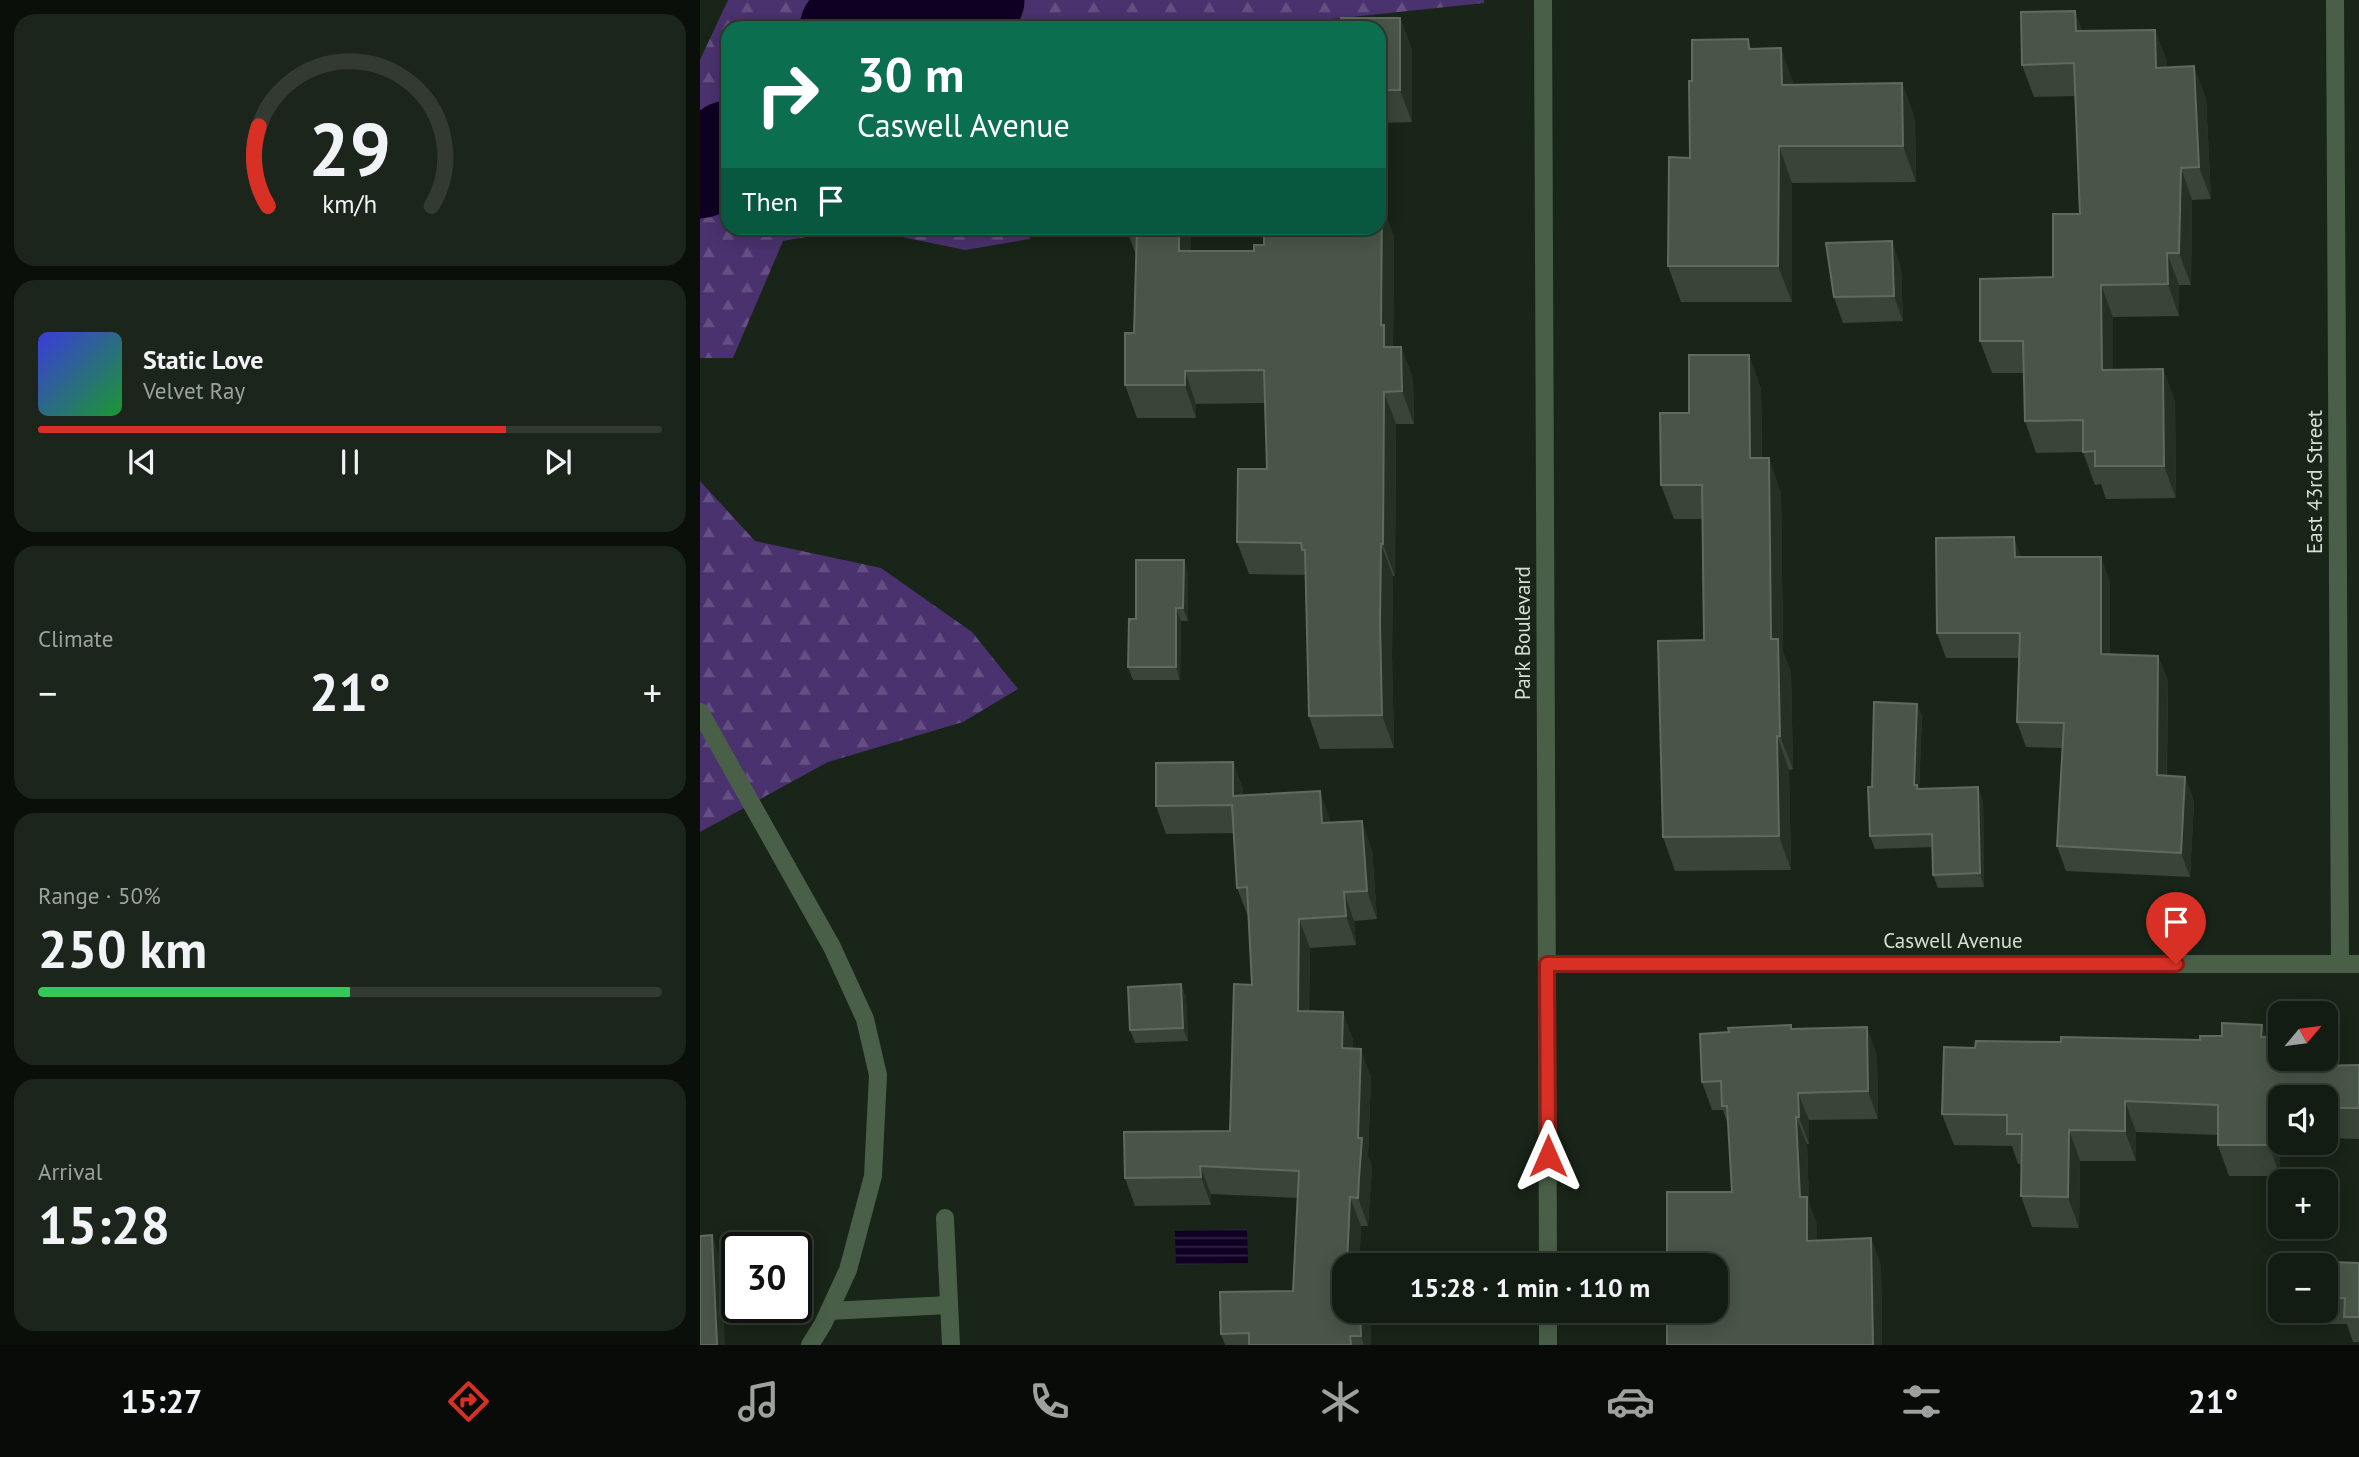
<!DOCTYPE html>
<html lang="en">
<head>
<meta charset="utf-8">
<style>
  body { margin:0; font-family:"PT Sans",sans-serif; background:#1c251b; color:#f1f3f6; height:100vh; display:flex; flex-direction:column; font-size:26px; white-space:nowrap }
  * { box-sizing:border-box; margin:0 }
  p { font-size:23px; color:#9da19f }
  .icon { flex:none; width:38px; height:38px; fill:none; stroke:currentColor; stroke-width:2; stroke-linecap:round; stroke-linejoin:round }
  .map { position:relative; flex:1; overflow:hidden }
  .side { display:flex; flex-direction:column; gap:14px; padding:14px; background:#0a0f0a; width:700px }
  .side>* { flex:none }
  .hud { position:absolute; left:21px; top:21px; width:665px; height:214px; border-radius:21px; box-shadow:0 4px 18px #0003,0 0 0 2px #323a32; background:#0b6e4f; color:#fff; overflow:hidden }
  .needle { width:46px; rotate:61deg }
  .controls { position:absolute; left:1568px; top:1001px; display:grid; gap:14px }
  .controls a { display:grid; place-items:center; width:70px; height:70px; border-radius:14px; background:#131c12; box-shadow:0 4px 18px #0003,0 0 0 2px #323a32; font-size:35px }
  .speed { position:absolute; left:21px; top:1232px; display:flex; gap:14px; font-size:35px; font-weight:700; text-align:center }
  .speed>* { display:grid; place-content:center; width:91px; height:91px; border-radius:50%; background:#131c12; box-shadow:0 4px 18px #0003,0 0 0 2px #323a32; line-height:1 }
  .speed .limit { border:4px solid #111; border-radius:10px; background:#fff; color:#111 }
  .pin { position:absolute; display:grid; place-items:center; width:60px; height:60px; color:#fff; margin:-72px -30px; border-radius:50% 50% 50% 0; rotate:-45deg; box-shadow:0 0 7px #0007 }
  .pin .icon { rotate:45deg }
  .me { position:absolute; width:77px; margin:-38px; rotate:0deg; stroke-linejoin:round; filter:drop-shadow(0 0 5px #0008) }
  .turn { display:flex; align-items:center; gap:24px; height:147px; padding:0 21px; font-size:32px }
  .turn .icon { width:91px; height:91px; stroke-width:2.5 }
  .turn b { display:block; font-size:49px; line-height:60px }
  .then { display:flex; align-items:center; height:66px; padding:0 21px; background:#0003; gap:14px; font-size:26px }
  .big { font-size:52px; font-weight:700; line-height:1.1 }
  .side .widget { flex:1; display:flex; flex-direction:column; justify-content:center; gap:10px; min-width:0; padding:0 24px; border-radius:21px; background:#1c251b }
  .side .dial { align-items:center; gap:0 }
  .dial svg { height:182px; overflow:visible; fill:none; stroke:#323a32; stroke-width:7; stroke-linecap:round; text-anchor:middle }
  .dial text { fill:#f1f3f6; stroke:none }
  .song { display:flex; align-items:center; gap:21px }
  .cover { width:84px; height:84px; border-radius:10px; background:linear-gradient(135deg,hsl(240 70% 55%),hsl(130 70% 35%)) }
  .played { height:7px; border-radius:4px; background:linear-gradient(90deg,#d93025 75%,#323a32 75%) }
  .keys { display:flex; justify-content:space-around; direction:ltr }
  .heat { display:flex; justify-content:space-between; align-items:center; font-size:38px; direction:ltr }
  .charge { height:10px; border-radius:5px; background:linear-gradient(90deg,#34c759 50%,#323a32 0) }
  .trip { position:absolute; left:632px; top:1253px; width:396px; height:70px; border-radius:21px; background:#131c12; box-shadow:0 4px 18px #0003,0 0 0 2px #323a32; font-weight:700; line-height:70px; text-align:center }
  .tab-bar { display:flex; height:112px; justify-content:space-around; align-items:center; background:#080b07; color:#9da19f }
  .tab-bar .icon { width:49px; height:49px }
  .tab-bar .current { color:#d93025 }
  .tab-bar b { font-size:32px; color:#f1f3f6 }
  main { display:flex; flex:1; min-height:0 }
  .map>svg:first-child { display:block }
  .forest { fill:url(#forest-firs) }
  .water { fill:url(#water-rules) }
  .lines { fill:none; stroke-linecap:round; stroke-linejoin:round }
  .river { stroke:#0f0023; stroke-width:89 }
  .lane { stroke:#495f48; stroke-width:18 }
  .street { stroke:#495f48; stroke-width:18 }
  .wall { fill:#394538; fill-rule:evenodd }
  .shaded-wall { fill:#253124 }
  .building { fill:#4a5549; stroke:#606a5f; stroke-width:2 }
  .route-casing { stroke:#8d1f18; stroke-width:18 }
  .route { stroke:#d93025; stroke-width:12 }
  .labels { text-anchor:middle; stroke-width:7; stroke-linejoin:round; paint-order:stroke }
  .street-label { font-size:21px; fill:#d7ded6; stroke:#192518 }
</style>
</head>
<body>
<main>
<section class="side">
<div class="widget dial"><svg viewBox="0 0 100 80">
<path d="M14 69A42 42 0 1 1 86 69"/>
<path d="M14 69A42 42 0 0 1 10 34" stroke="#d93025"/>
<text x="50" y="56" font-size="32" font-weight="700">29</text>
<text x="50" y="72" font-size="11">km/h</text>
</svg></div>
<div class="widget">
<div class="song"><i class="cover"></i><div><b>Static Love</b><p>Velvet Ray</p></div></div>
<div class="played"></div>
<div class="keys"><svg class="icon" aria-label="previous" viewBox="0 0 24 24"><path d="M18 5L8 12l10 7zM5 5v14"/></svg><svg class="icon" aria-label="pause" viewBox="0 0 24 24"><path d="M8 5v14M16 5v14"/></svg><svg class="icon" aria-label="next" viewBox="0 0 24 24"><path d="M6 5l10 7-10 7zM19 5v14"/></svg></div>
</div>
<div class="widget"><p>Climate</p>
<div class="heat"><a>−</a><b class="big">21°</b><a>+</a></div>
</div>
<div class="widget"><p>Range · 50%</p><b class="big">250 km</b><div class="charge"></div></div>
<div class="widget"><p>Arrival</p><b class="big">15:28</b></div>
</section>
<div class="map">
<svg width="1659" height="1345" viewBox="0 0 1659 1345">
  <defs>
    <pattern id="forest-firs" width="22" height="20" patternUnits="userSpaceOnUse" patternTransform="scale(1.75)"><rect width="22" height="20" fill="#4a326e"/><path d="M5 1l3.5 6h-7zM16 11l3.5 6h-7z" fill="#634f82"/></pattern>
    <pattern id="water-rules" width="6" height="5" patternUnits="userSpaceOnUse" patternTransform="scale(1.75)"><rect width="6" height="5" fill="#0f0023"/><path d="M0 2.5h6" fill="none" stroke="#312542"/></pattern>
  </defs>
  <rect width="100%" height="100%" fill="#192518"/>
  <g class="forest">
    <path d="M28,0h756v3l-238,25h-518v200h129l-74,13 -50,117h-33v-298z"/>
    <path d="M159,228h171v11l-65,11z"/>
    <path d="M0,481l55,60 126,27 91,64 46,57 -55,33 -135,40 -128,70z"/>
  </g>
  <path class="water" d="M547,1229l1,34 -72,2 -1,-34z"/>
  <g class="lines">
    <g class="river">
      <path d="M144,28l10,-10 126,-18"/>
      <path d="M0,174l28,-29"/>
    </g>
    <g class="lane">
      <path d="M0,712l132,235 33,72 13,56 -5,101 -25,94 -25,54 -13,21"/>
      <path d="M245,1218l6,127"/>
      <path d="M129,1311l120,-6"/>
    </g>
    <g class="street">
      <path d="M843,0l5,1265"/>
      <path d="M1635,0l5,964"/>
      <path d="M847,964h812"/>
      <path d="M848,1311v34"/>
    </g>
  </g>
  <g class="wall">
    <path d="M700,18l12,32v72l-33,1v-95z"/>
    <path d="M1455,30l12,32v5l39,31 5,101 -19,1 -1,85h-12v31l-66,1v53l50,-1 12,33 1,96 -70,1 -5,-15 -6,1 -12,-33 -47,1 -11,-32 -1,-48h-32l-12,-32 73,-64 27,-63 -4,-118 -42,1 -12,-32 60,-34z"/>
    <path d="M1048,39l3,10 43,36 108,-2 13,36 1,63 -124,1v119h-111l-13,-36 22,-108 2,-77z"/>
    <path d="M426,228h65v23h63l10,-6 130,-9 -1,111h8l12,32 1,45h-18l-1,152h-2l-1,80 2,92 -74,1 -11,-33 -4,-141 -56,-1 -12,-32 30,-73 -2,-66 -69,1v14h-59l-12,-33 9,-52 2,-78z"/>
    <path d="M1201,267l2,54 -60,2 -9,-26z"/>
    <path d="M1049,355l12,34 1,69 19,34 2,160 8,20 2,97 -4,1 2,100 -116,1 -12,-34 41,-197 -2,-121h-28l-13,-34 28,-72z"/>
    <path d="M1321,557l89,24v73l48,2 10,25 -1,95 18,1 9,25 -4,75 -124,-6 -9,-25 5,-98 -36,-1 -9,-25 3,-64h-74l-9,-25z"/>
    <path d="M488,573v48h-7l-1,59h-47l-5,-13 8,-48z"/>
    <path d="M1217,704l5,13 -3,72 64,11 1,87 -46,1 -5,-13v-28l-58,2 -5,-13 2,-49z"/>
    <path d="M533,762l10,28v6l87,23v4l42,26 5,70 -23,2 2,24 -46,3 -1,63 34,1 10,28v9l18,28 -3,79 4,10 -4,60h-7l-2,39h-15v46h23l3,7 1,27h-146l-4,-11 72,-43 5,-93 -87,-4v11l-76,1 -10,-28 105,-47 22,-146 -3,-69h-1l-11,-28 -3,-55 -68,1 -10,-28z"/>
    <path d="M481,984l5,14 2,43 -53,2 -5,-13z"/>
    <path d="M1562,1025l4,12 14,22 38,7 41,-1v74l-33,-1v-41h-46v79h-51l-11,-31v-10l-82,-3v29h-56l-1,67 -47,-1 -11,-31v-32h-3l-6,-18 -58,-1 -12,-31 33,-66 86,-6 139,-2 22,-4z"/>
    <path d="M1092,1029l85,26 1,64 -69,1v24h-2l2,59 8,22v15l54,-2 10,28 1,79h-215l65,-153 -4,-67 -5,-15h-11l-10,-28z"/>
    <path d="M1570,1260l89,3v79h-6l-6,-18h-67l-9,-26zM1580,1265h46v46h-46z"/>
  </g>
  <g class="shaded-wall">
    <path d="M1375,11l12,32 -11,-12z"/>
    <path d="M700,18l12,32v72l-12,-32z"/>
    <path d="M1455,30l12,32v38l-11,-32z"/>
    <path d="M1081,48l13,37h-12z"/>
    <path d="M1494,66l12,32 5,101 -12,-32z"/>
    <path d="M1202,83l13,36 1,63 -13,-36z"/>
    <path d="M1079,146l13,37v119l-14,-36z"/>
    <path d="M1481,168l11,32 -1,85 -12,-32z"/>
    <path d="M682,204l12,32 -1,114 -9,-3 -3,-22z"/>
    <path d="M479,228h12v56l-12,-33z"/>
    <path d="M1192,241l9,26 2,54 -9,-25z"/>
    <path d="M1467,253l12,32v31l-11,-32z"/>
    <path d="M1401,285l12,32v85l-11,-32z"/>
    <path d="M701,347l12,32 1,45 -12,-33z"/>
    <path d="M1049,355l12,34 1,103 -12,-34z"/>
    <path d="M1463,369l12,33 1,96 -12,-32z"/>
    <path d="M485,371l11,33v14l-11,-33z"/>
    <path d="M684,392l12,32 -1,152 -12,-32z"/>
    <path d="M1069,458l12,34 2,160 8,20 2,97 -13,-33 -9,-97z"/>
    <path d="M1314,537l9,25 -8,-5z"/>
    <path d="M681,544l12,32 -1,80 2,92 -12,-33 -2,-92z"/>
    <path d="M1401,557l9,24v98l-9,-25z"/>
    <path d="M484,560l4,13v48l-5,-13z"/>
    <path d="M476,608l5,13 -1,59 -4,-13z"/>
    <path d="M1458,656l10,25 -2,119 -9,-25z"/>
    <path d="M1217,704l5,13 -3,73 -5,-5z"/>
    <path d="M1077,736l12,34 2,100 -12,-34z"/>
    <path d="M533,762l10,28 1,35 -11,-29z"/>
    <path d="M1485,777l9,25 -4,75 -9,-24z"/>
    <path d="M1278,787l5,13 1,87 -4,-14z"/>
    <path d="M620,791l10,28 2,33 -10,-29z"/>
    <path d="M662,821l10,28 5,70 -10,-28z"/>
    <path d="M644,892l10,29 2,24 -10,-29z"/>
    <path d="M599,919l11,29 -2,91 -10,-28z"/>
    <path d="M481,984l5,14 2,43 -5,-13z"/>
    <path d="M643,1012l10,28v37l-11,-29z"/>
    <path d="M1562,1025l11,30 -12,-18z"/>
    <path d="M1167,1027l10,28 1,64 -10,-28z"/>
    <path d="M661,1049l10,28 -3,79 4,10 -4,60 -10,-28v-60z"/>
    <path d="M1612,1059h4l7,21 -11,-14z"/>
    <path d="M1098,1093l11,27v24l-10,-27z"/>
    <path d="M1425,1101l11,31v29l-11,-30z"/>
    <path d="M1570,1107l10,29v40l-11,-31z"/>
    <path d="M1096,1117l11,27 2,59 8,22v44l-10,-28 -7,-44z"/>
    <path d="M1369,1130l11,31 -1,67 -11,-31z"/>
    <path d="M500,1166l11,28v11l-10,-28z"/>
    <path d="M650,1197l11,29 -2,39h-12z"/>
    <path d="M12,1235l9,26 4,84h-8z"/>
    <path d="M1171,1238l10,28 1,79h-9z"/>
    <path d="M660,1311h7l3,7 1,27h-7l-3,-9z"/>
  </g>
  <g class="building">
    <path d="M1375,11l1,20 79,-1 1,38 38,-2 5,101 -18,1 -2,85h-12l1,31 -67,1 1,85 61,-1 1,97h-69v-15l-12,1v-32l-58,1 -2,-80h-43v-62l73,-2v-63h27l-6,-151 -52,2 -1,-53z"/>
    <path d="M641,18h59v72h-21v-62h-38z"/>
    <path d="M1048,39l1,10 32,-1 1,37 120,-2 1,63h-124l-1,120h-110l1,-109 21,1 -1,-77h3v-41z"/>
    <path d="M679,204h3l-1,121h3v22h17l1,44 -18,1 -1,152h-2l-1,79 2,92 -73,1 -4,-166h-3l-1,-7 -64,-1 1,-73h29l-3,-99 -79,1v14h-60v-52h9l3,-105h42v23h75v-6h10v-17h115z"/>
    <path d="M1192,241l2,55 -60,1 -8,-54z"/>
    <path d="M989,355h60l1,103h19l2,181h7l2,97h-3l2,100 -116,1 -5,-196 46,-1 -2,-155h-41l-1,-72h29z"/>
    <path d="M1314,537l1,20h86v97l57,2 -1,119 28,2 -4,76 -124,-7 7,-123 -47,-1 3,-89h-83l-1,-95z"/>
    <path d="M436,560h48l-1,48h-7v59h-48l1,-48h7z"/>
    <path d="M1174,702l43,2 -3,81h3v4l61,-2 2,86 -47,2 -1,-41 -62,2 -2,-49h4z"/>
    <path d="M533,762v34l87,-5 2,32 40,-2 5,70 -23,1 2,24 -47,3 -1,92 45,1 -1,36 19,1 -3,89h4l-3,40 -1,20 -8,-1 -3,68h-3v46h16l1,25h-11l1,9h-102v-12l-28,1 -1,-42 73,-1 6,-120 -99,-5 1,11 -76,1 -1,-46 106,-1 4,-147 18,1 -5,-98 -10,1 -5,-83 -76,1v-43z"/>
    <path d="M481,984l2,44 -53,2 -2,-43z"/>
    <path d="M1522,1023l40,2 -1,12h19v22h32v7l47,-1v43h-33v-11h-46v10h-10l-1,38h-51v-40l-93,-4v30l-56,-1 -1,67 -47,-1 1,-62h-15v-19l-65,-1 2,-67 31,1 1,-7 85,1v-5l139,3v-4h22z"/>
    <path d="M1091,1025v4l76,-2 1,64 -70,2 1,24h-3l4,80h7v44l64,-3 2,107h-206v-34h48v-46h-48v-73h65l-5,-86h-5l-1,-25 -19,1 -2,-48 29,-2 -1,-4z"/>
    <path d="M12,1235l5,110h-17v-109z"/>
    <path d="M1570,1260l89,3v54h-15l1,-19h-19v-33h-46v33h-9z"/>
  </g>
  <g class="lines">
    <g class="route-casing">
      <path id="route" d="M848,1156l-1,-192h629"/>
    </g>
    <use href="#route" class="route"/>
  </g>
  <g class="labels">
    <g class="street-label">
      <text transform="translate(1615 482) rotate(-90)" y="7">East 43rd Street</text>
      <text transform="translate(823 633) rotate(-90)" y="7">Park Boulevard</text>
      <text x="1253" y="948">Caswell Avenue</text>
    </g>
  </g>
</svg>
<div class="controls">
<a><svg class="needle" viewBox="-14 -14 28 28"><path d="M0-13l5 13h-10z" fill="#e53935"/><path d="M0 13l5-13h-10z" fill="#9da19f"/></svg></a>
<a><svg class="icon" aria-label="sound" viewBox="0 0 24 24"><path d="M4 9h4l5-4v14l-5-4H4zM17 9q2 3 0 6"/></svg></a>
<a>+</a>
<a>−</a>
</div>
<div class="speed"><div class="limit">30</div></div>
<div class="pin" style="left:1476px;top:964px;background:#d93025"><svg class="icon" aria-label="arrive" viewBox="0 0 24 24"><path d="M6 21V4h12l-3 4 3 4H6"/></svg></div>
<svg class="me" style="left:848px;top:1156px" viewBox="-20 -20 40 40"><path d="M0-17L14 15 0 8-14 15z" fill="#d93025" stroke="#fff" stroke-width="4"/></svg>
<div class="trip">15:28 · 1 min · 110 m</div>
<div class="hud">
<div class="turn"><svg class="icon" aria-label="right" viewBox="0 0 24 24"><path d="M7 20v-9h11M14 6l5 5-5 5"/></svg><div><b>30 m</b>Caswell Avenue</div></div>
<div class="then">Then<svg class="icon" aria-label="arrive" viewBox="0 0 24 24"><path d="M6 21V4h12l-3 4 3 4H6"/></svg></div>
</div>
</div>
</main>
<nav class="tab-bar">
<b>15:27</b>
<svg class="icon current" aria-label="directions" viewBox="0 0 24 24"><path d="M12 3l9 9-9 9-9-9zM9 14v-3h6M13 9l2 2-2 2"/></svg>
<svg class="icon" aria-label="music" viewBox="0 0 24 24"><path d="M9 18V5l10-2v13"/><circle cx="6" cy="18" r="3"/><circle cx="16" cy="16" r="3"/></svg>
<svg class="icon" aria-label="phone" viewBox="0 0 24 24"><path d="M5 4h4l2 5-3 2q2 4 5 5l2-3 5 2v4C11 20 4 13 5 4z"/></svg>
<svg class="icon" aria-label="climate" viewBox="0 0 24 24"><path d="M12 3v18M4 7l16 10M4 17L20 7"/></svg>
<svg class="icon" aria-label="car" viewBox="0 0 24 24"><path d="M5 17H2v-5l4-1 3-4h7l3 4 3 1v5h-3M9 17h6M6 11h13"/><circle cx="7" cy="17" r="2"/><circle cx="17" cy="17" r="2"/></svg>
<svg class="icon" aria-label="filters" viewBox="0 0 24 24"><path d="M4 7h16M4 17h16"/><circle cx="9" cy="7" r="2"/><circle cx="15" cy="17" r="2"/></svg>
<b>21°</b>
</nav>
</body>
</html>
